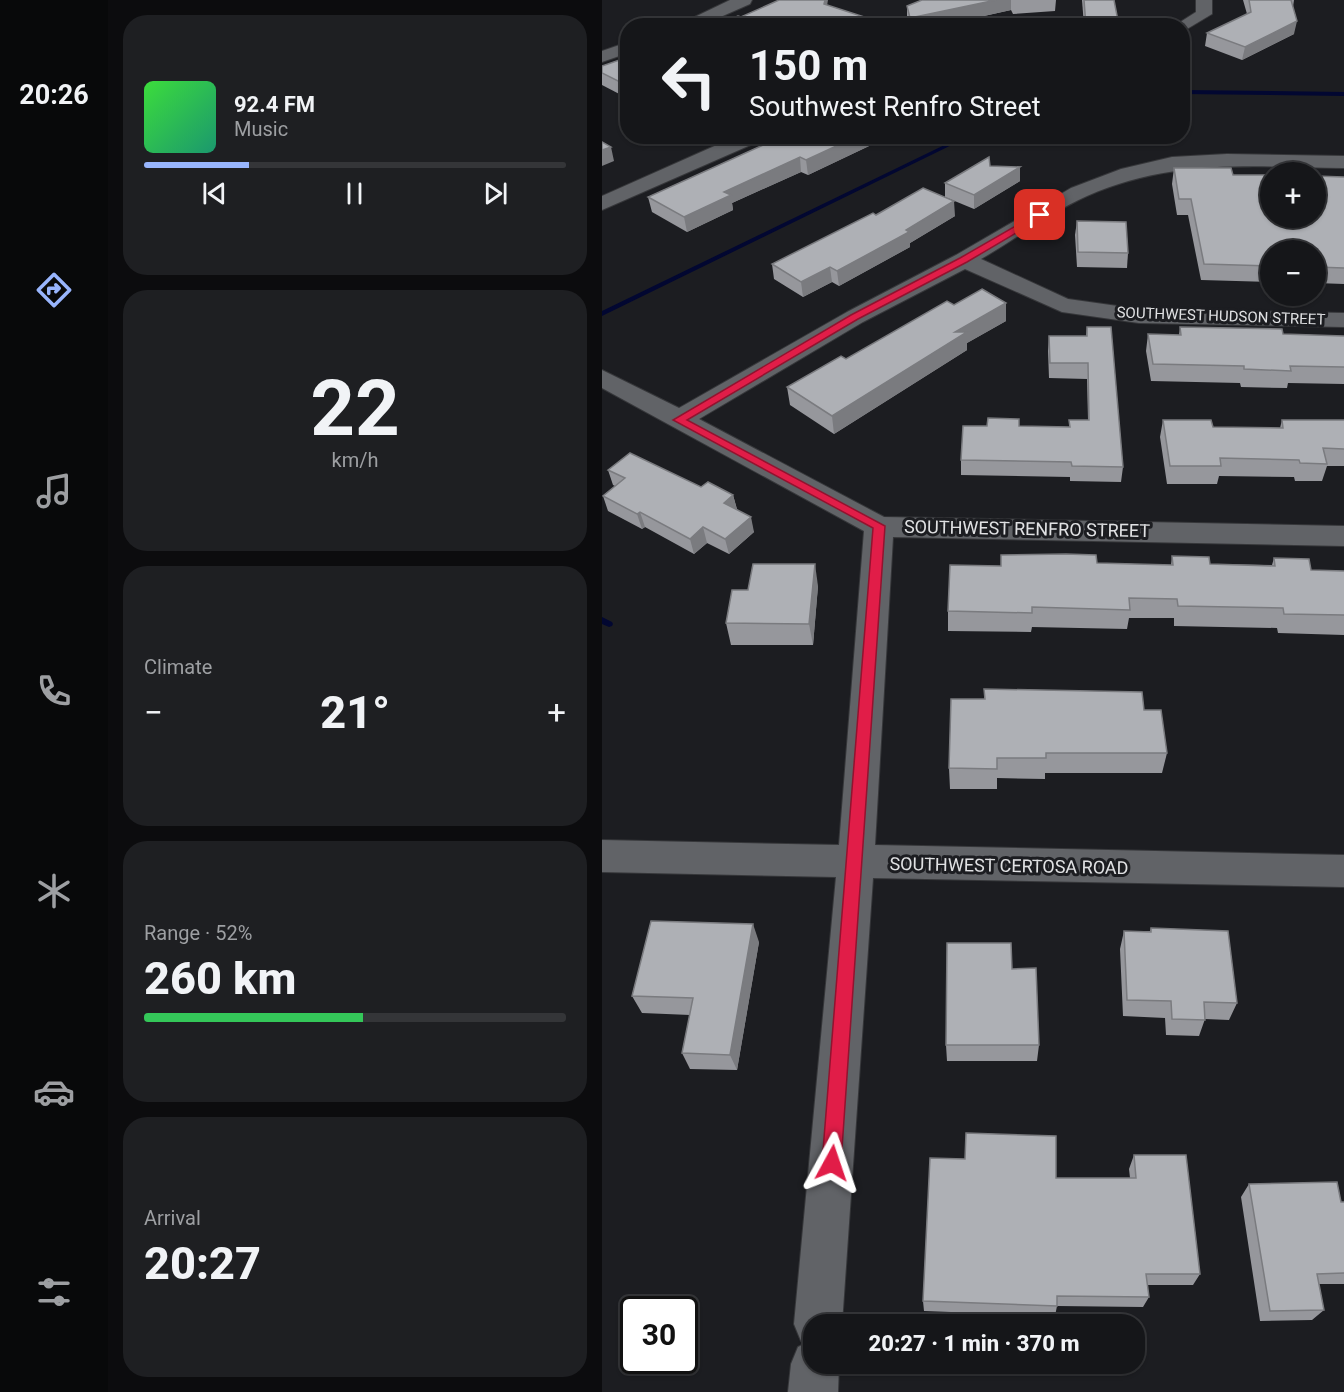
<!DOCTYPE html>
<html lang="en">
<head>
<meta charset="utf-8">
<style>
  body { margin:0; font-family:Roboto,sans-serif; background:#1e1f22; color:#f1f3f6; height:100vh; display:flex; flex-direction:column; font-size:22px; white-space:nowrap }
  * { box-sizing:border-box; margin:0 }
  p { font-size:20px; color:#9d9fa2 }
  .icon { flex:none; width:33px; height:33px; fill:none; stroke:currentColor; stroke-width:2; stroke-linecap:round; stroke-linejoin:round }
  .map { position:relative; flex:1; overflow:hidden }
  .side { display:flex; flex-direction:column; gap:15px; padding:15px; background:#0c0c0e; width:494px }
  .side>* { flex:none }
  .hud { position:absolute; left:18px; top:18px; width:570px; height:126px; border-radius:24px; box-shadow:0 2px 4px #0004,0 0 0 2px #343538; background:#151619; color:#f1f3f6; overflow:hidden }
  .fabs { position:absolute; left:658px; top:162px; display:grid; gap:12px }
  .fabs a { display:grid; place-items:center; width:66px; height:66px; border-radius:50%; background:#151619; box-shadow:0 2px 4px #0004,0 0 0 2px #343538; font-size:30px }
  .speed { position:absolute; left:18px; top:1296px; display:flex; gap:12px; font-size:30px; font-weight:700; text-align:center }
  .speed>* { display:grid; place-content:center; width:78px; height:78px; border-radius:50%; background:#151619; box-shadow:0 2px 4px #0004,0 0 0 2px #343538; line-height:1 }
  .speed .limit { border:3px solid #111; border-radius:9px; background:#fff; color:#111 }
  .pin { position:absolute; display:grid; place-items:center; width:51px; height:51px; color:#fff; margin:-26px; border-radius:12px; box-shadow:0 3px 9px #0006 }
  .me { position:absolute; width:66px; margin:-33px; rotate:5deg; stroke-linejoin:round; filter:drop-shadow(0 0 4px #0008) }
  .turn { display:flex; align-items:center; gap:21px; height:126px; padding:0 30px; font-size:27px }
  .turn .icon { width:78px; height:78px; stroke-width:2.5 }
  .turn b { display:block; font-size:42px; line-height:51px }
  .big { font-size:45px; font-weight:800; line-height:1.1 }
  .side .widget { flex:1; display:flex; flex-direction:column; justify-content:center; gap:9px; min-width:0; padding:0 21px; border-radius:24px; background:#1e1f22 }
  .side .dial { align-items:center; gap:0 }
  .dial b { font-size:78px; line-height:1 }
  .song { display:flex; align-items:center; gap:18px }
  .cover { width:72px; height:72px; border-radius:9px; background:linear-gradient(135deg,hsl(120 70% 55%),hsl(160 70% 35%)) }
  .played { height:6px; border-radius:3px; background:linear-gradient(90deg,#98b5fd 25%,#343538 25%) }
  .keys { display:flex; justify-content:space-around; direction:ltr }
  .heat { display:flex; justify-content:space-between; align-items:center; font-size:33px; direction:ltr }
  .charge { height:9px; border-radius:4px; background:linear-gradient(90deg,#34c759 52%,#343538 0) }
  .trip { position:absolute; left:201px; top:1314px; width:342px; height:60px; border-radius:24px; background:#151619; box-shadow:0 2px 4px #0004,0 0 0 2px #343538; font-weight:800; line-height:60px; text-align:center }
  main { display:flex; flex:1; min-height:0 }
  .tabs { display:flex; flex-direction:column; width:108px; justify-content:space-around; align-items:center; background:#08090a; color:#9d9fa2 }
  .tabs .icon { width:42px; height:42px }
  .tabs .current { color:#98b5fd }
  .tabs b { font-size:27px; color:#f1f3f6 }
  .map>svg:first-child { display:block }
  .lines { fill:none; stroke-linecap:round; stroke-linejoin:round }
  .stream { fill:#020731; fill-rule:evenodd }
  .minor-casing { stroke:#36373a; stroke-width:2 }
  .minor { fill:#616367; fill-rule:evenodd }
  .wall { fill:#96979c }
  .shaded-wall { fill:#7a7b7f }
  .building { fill:#aeb0b5; stroke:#7a7b7f; stroke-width:1.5 }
  .route { fill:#e11d48; stroke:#92132f; stroke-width:1.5 }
  .labels { text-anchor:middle; stroke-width:6; stroke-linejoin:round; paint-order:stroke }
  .far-street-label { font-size:15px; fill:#e0e1e3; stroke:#1c1d21 }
  .street-label { font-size:18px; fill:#e0e1e3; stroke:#1c1d21 }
</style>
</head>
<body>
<main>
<nav class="tabs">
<b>20:26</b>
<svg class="icon current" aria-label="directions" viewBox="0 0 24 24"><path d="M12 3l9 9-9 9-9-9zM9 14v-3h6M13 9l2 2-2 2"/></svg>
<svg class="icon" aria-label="music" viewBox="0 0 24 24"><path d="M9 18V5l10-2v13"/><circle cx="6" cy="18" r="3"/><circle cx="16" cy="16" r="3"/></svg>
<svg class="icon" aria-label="phone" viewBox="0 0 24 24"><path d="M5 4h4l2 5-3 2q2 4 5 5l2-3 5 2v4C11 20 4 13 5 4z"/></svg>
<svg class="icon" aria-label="climate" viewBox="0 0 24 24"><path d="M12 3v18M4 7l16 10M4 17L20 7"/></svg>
<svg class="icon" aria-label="car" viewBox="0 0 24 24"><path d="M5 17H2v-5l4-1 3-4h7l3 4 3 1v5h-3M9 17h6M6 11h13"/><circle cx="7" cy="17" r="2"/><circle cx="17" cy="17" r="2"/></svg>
<svg class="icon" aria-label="filters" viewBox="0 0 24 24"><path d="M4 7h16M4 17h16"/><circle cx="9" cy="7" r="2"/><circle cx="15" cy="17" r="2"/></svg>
</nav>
<section class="side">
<div class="widget">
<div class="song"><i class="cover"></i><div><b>92.4 FM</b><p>Music</p></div></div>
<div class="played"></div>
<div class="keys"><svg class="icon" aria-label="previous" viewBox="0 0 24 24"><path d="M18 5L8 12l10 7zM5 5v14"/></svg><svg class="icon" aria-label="pause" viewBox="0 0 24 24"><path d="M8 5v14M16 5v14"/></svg><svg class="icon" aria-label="next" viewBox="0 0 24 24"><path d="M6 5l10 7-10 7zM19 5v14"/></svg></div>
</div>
<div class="widget dial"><b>22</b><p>km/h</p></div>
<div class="widget"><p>Climate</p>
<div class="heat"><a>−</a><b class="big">21°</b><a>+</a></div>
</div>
<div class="widget"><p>Range · 52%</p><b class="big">260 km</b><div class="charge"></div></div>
<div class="widget"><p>Arrival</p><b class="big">20:27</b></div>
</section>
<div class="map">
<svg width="743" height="1392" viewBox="0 0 743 1392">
  <rect width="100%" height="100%" fill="#1c1d21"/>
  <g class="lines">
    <g class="stream">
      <path d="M580,90l163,2v4l-163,-2z"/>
      <path d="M361,136h7l-368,180v-5z"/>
      <path d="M0,617l10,5 1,2 -1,2 -3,1 -7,-3z"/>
    </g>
    <g class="minor-casing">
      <g id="minor">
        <path d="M128,0h22l-2,4 -50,22h-24z"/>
        <path d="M594,0h16v14l-30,18v-6h-8l22,-14z"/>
        <path d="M26,42v11l-26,9v-11z"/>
        <path d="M135,136h28l-3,4 -160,70v-14z"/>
        <path d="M625,154l118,2v12c-92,-1 -171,-10 -258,28 -36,16 -71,43 -106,63l87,40 71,10 206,4v14l-206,-4 -77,-11 -97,-43 -102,53 -164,97 185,98 461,9v20l-452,-9 -18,308 470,10v32l-472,-9 -31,446h-28v40h25l-1,28h-50l3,-28 7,-17 8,-4 -5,-2 -7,-17 42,-447 -234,-5v-32l237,5 25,-314 -262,-143v-18l77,38 168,-96 109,-57 115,-67 50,-19 51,-12z"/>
      </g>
    </g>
    <use href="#minor" class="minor"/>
  </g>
  <g class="wall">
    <path d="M320,0h134l-1,11 -42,3 -2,-4 -72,16h-30l-2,-7v-13z"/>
    <path d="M480,0h32l5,26h-35z"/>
    <path d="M641,0h51l-1,7 1,27 -52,26 -37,-14 2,-13 40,-19z"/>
    <path d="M26,57v41h-1l-25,-13v-19z"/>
    <path d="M181,136l105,1 -80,38 -7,-3 -69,31 1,7 -46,22 -35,-20 -4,-15z"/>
    <path d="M388,166l30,15 -46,28 -29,-12v-14z"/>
    <path d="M572,168l59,7 112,2v104l-1,3 -28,-1v-33h-45v32l-70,-2 -13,-65h-11l-5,-31z"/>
    <path d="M274,215l79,1 -45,27v4l-71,39 -7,-4 -29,15 -29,-18 -2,-15z"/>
    <path d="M475,221l51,32 -1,15 -50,-1 -2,-32z"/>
    <path d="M404,303v18l-39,22v7l-133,84 -44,-29 -3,-18 59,-28 108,-54z"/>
    <path d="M485,327l36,140 -2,15 -51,-1v-4l-109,-2v-15l58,-34 50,1v-7h19l-1,-41 -38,-1 -1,-27 1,-15h37z"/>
    <path d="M578,327l103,7 62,2v48l-57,-1 -1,5 -46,-1 -1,-4 -89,-2 -5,-30 2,-17 31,1z"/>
    <path d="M561,420l50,7 67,1 2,-8h63v46h-18l-5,15h-27l-1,-4 -75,-1 -2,8h-50l-7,-47z"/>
    <path d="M6,470l93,17 32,8 4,14 17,23 -25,22 -22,-11 -13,11 -49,-27 -3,2 -34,-18 -5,-15 12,-10 -2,-1z"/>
    <path d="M570,556l38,8 62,1 2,-7 37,12 34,1v64l-67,-2 -1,-5 -103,-2v-8h-45l-2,11 -95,-2 -1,5 -83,-1v-20l53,-45 96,-3 74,2z"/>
    <path d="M216,586l-5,59h-82l-5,-22 22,-33z"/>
    <path d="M382,689l160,21 23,43 -5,20h-117v6l-48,-1v11h-47l-1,-21 35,-69z"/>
    <path d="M549,928l86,75 -8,17 -24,-1 -6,17 -33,-1 -1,-17 -42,-2 -3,-67 4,-18h26z"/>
    <path d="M157,942l-22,128 -47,-1 -8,-16 8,-38 -48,-2 -10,-17z"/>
    <path d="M410,969l27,76 -2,16h-90l-1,-16z"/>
    <path d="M532,1155l66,119 -7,11h-46l2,12 -6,10 -86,-1 -2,10 -131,-5 -1,-10 133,-123h74l-1,-9z"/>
    <path d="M647,1184l92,18h4v82h-26l5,26 -12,10 -52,1 -19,-124z"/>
  </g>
  <g class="shaded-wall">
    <path d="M223,0h3l-3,17 -1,-13z"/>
    <path d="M394,0h15v10l-72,16h-28l-1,-8z"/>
    <path d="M695,21l-3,13 -52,26 3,-13z"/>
    <path d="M26,83v15h-1l-3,-14z"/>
    <path d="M256,136l30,1 -80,38 -2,-15z"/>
    <path d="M9,147l3,14 -12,5v-16z"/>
    <path d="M198,157l1,15 -69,31 1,7 -46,22 -3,-15 40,-25z"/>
    <path d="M418,167v14l-46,28v-14z"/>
    <path d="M352,201l1,15 -45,27v4l-71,39 -2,-15z"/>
    <path d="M228,267l2,15 -29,15 -2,-15z"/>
    <path d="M404,303v18l-39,22v7l-133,84 -2,-18 123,-84z"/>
    <path d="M131,495l4,15 -13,-7z"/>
    <path d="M38,512l5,15 -3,2 -5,-15z"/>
    <path d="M149,517l3,15 -25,22 -4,-15z"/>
    <path d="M101,527l4,16 -13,11 -4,-15z"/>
    <path d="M213,564l3,22 -5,59 -4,-21z"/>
    <path d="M151,924l6,18 -22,128 -7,-15z"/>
  </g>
  <g class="building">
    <path d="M177,0h46l-1,4 68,22h-179l25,-10 3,1z"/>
    <path d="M320,0h74l-86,18 -3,-12z"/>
    <path d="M482,0h30l5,26h-33z"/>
    <path d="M647,0h42l6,21 -52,26 -38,-14 44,-21z"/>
    <path d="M26,57v26l-4,1 -22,-11v-7z"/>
    <path d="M181,136h75l-52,24 -6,-3 -76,35 7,3 -47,22 -36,-20z"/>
    <path d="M0,142l9,5 -9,3z"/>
    <path d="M387,157l1,9 30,1 -46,28 -29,-12z"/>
    <path d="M572,168h57l2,7h38v43h45v-42l29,1v91l-29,-1v-17h-45v16l-67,-2 -13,-65h-12z"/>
    <path d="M321,188l31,13 -48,29 3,2 -72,39 -7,-4 -29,15 -29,-18 101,-51 3,2z"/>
    <path d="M475,221l49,1 2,31 -50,-1z"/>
    <path d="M380,289l24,14 -51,29h12l-135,84 -45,-29 54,-31 5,3 101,-58 7,4z"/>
    <path d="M485,327h24l12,140 -51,-1 -1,-4 -110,-2 2,-34h24l1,-8 31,1v7l51,1 -1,-7h20l-1,-57h-38l-1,-27h38z"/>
    <path d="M578,327l102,2 1,5 62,2v31l-55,-1 1,5 -47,-2v-3l-91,-2 -5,-30 33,1z"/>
    <path d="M561,420h48l2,7 70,1 -1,-8h63v29l-22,-1 4,16 -27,-1 -1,-3 -79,-2 1,8h-51z"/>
    <path d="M28,453l71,34 7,-5 25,13 -9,8 27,14 -26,22 -22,-12 -13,12 -50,-27 -3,2 -34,-18 22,-18 -17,-8z"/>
    <path d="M464,554l30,1 1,8 76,2 -1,-9 37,1 1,7 65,2 -1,-8 35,1 2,11 34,1v44l-61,-1 -1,-6 -105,-2 -1,-7 -48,-1 1,12 -98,-3v6l-84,-2 2,-46 51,1v-11z"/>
    <path d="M151,564h62l-6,60 -83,-1 6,-33h16z"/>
    <path d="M382,689l158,3 2,18h17l6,43h-121v5h-49v11l-48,-1 2,-69h34z"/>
    <path d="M49,921l102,3 -23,131 -48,-2 11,-55 -61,-2z"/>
    <path d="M549,928l77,3 9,72 -33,-1 1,18 -33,-1 -1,-18 -44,-1 -3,-69 27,1z"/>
    <path d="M345,943h64l1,26 24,-1 3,77h-93z"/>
    <path d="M364,1133l90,3v42h80l-2,-23h52l14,119h-54l3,23 -92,-1v10l-134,-5 7,-143 35,1z"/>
    <path d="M735,1182l4,20h4v71l-28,1 7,36 -54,1 -21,-127z"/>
  </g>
  <path class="route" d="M438,212l4,3 -1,2 -76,45 -109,57 -171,101 198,106 -44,637 -3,6 -6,3 -7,-3 -3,-6 51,-635 -200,-108 178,-105 109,-57z"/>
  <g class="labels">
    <g class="far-street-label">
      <text transform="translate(619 316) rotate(2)" y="5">SOUTHWEST HUDSON STREET</text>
    </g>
    <g class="street-label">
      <text transform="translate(425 529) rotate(1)" y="6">SOUTHWEST RENFRO STREET</text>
      <text transform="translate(407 866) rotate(1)" y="6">SOUTHWEST CERTOSA ROAD</text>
    </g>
  </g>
</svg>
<div class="fabs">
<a>+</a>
<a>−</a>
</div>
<div class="speed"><div class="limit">30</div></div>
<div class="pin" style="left:438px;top:215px;background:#d93025"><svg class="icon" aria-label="arrive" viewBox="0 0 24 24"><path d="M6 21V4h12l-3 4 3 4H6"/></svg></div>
<svg class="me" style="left:230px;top:1163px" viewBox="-20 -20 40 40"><path d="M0-17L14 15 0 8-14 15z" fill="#e11d48" stroke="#fff" stroke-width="4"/></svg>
<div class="trip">20:27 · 1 min · 370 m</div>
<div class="hud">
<div class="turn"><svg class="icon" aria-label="left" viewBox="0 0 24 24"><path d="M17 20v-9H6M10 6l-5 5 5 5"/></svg><div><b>150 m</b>Southwest Renfro Street</div></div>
</div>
</div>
</main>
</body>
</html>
